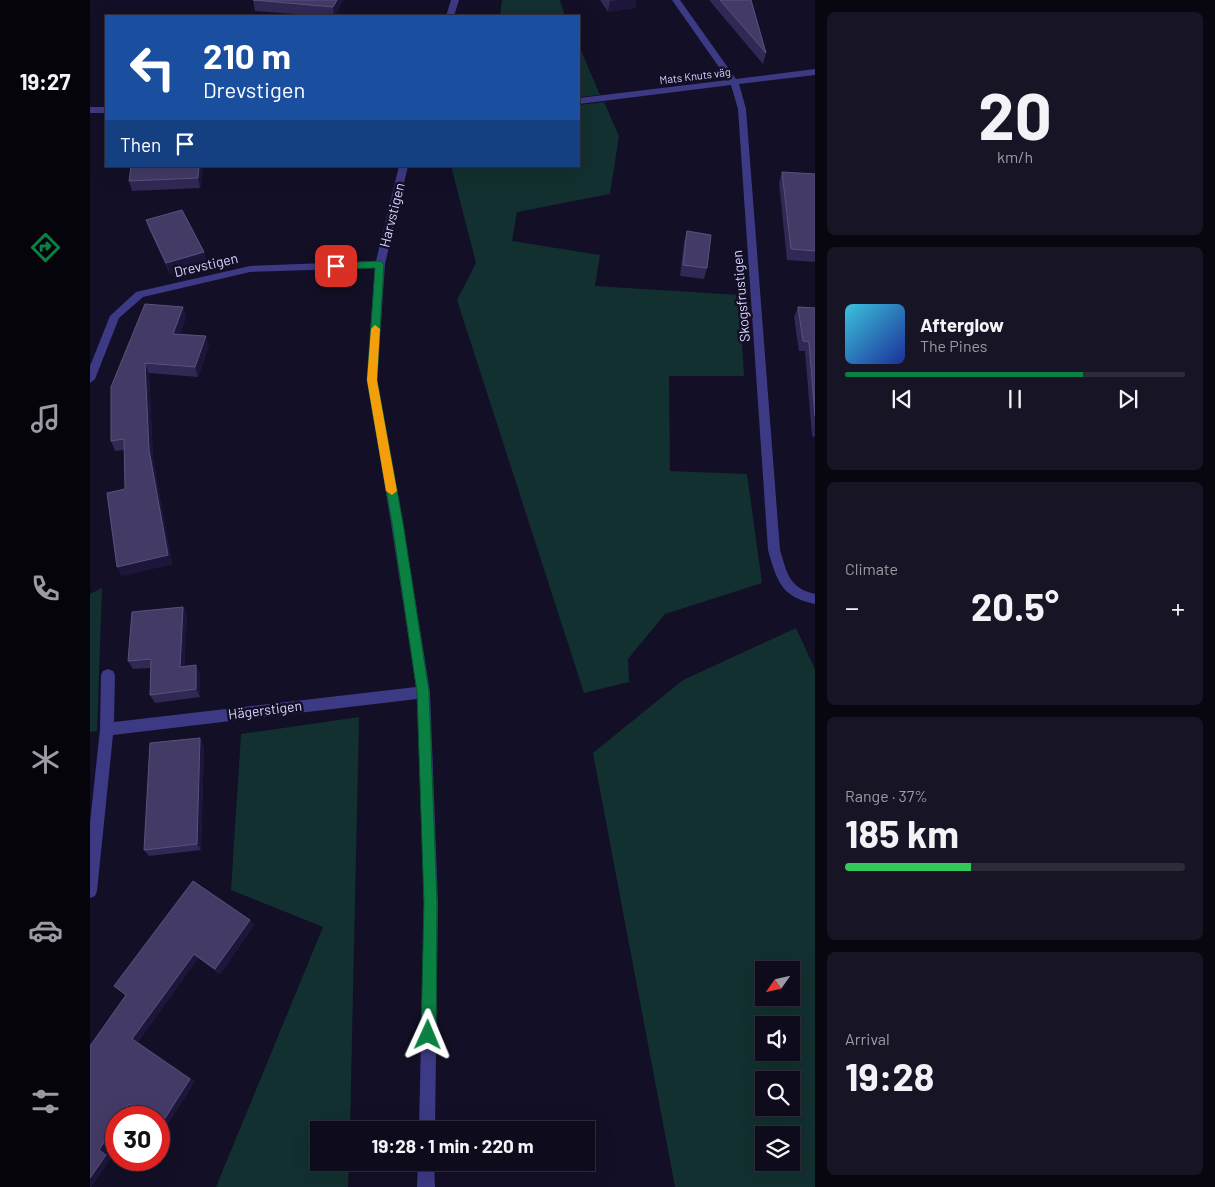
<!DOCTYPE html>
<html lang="en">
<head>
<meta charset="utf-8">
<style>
  body { margin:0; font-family:Barlow,sans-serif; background:#171425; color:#f1f3f6; height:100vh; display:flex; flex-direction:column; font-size:19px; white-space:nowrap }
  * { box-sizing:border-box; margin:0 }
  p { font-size:16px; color:#9b9ba3 }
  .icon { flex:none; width:28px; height:28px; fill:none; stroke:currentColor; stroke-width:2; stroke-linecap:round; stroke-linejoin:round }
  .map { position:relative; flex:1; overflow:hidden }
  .panel { display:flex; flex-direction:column; gap:12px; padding:12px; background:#08060f; width:400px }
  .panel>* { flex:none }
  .hud { position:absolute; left:15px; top:15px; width:475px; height:152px; border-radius:0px; box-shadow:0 5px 20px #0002,0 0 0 1px #2e2b3b; background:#1a4fa0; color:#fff; overflow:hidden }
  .needle { width:32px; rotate:236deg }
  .fabs { position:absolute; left:665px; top:961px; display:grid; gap:10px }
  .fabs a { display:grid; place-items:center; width:45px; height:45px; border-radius:0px; background:#0e0b1c; box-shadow:0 5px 20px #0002,0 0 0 1px #2e2b3b; font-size:25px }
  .speed { position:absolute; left:15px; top:1106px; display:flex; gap:10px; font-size:25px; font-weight:700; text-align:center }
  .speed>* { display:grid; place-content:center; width:65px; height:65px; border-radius:50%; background:#0e0b1c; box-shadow:0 5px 20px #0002,0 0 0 1px #2e2b3b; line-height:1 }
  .speed .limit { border:8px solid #d22; background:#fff; color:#111 }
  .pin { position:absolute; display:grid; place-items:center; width:42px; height:42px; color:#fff; margin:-21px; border-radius:10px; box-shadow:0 2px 8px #0006 }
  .me { position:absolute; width:55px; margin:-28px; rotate:1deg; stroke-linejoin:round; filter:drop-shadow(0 0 4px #0008) }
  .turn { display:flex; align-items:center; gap:18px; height:105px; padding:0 15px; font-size:22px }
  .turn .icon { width:65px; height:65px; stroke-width:2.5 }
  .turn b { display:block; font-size:35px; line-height:42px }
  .then { display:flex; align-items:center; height:48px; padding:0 15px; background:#0003; gap:10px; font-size:19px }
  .big { font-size:38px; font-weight:700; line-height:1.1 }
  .panel .widget { flex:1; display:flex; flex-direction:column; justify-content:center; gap:8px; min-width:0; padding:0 18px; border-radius:8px; background:#171425 }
  .panel .dial { align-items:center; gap:0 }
  .dial b { font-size:65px; line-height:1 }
  .song { display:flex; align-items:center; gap:15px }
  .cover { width:60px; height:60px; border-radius:8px; background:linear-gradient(135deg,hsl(190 70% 55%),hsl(230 70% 35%)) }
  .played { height:5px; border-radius:2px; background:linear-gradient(90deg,#0b8043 70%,#2e2b3b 70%) }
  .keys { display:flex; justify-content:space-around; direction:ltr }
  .heat { display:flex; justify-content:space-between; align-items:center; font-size:28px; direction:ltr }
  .charge { height:8px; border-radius:4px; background:linear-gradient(90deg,#34c759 37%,#2e2b3b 0) }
  .trip { position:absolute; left:220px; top:1121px; width:285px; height:50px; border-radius:0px; background:#0e0b1c; box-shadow:0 5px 20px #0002,0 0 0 1px #2e2b3b; font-weight:700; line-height:50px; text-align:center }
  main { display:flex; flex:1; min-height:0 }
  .dock { display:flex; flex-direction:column; width:90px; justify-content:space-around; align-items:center; background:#06040b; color:#9b9ba3 }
  .dock .icon { width:35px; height:35px }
  .dock .on { color:#0b8043 }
  .dock b { font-size:22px; color:#f1f3f6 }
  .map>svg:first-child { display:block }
  .green { fill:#12302f; fill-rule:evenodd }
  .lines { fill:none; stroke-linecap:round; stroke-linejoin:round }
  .street { fill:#3d3a85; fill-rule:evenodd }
  .wall { fill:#312854 }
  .shaded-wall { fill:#1d163a }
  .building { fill:#433a66; stroke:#5a527e }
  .route { fill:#0b8043; stroke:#07532c }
  .slow { fill:#f59e0b }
  .labels { text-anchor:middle; stroke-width:5; stroke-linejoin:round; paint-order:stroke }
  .far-street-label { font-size:11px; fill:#d9d4ff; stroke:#130f26 }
  .street-label { font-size:14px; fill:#d9d4ff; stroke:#130f26 }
</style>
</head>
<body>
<main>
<nav class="dock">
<b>19:27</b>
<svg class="icon on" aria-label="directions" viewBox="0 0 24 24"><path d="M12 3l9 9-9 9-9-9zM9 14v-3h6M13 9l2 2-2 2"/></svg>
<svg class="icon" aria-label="music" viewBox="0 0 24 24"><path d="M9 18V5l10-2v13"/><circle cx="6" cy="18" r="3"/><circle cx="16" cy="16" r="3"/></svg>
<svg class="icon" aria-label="phone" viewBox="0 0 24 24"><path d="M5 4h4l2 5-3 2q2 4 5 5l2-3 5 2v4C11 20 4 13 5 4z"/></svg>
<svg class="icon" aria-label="climate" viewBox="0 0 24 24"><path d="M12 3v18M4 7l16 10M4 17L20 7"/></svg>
<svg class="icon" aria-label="car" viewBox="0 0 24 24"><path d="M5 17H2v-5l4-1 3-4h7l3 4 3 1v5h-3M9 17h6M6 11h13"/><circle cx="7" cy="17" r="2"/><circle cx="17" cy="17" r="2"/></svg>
<svg class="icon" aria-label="filters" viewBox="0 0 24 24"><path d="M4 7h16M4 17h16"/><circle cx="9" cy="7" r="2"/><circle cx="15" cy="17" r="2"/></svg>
</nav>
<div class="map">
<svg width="725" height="1187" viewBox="0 0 725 1187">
  <rect width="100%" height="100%" fill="#130f26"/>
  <g class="green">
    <path d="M412,0h58l5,16h-65z"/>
    <path d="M489,46l21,49 -21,2z"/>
    <path d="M514,102l15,34 -9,58 -93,18 -5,29 88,14 -5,31 144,9 5,81h-75l1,95 77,3 15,109 -97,31 -37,45 1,23 -45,11 -127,-393 19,-37 -25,-97h128v-61z"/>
    <path d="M12,588l-5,143 -7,1v-138z"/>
    <path d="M706,628l19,41v518h-140l-82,-434 90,-73zM674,970h27v28h-27zM674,1025h27v27h-27zM674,1080h27v28h-27zM674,1135h27v27h-27z"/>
    <path d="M269,717l-9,413h-31v32l30,1 -1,24h-132l107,-260 -92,-37 10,-156z"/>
  </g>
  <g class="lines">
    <g class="street">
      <path d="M361,0h8l-5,16h-8z"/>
      <path d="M582,0h8l56,79 79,-10v6l-76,9 7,25 34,441c7,23 9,38 35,44v10c-34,-7 -38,-23 -47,-54l-30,-441 -7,-24 -152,19v-6l149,-18z"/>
      <rect x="0" y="107" width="16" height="6"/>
      <path d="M309,166h9l-23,98 -8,116 26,143 27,169 8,211 -3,227h-16l5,-227 -7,-204 -304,36 -16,156 -2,5 -5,2v-75l10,-94 1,-54 2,-4 5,-2 5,2 2,4 -1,47 302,-35 -25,-164 -24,-143 8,-112 -125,4 -107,25 -24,21 -24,61 -5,4v-17l20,-50 26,-24 114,-26 126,-5z"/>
      <path d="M328,1162h16l1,25h-18z"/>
    </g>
  </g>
  <g class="wall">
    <path d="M163,0h90l-8,16h-17l-63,-5z"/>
    <path d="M510,0h36l-1,8 -27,4z"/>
    <path d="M619,0h42l15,53 -3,11z"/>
    <path d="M41,166h72l-3,22 -68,3 -3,-10z"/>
    <path d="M692,172l33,2v88l-28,-2 -8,-77z"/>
    <path d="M56,220l58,32 3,11 -37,11 -20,-43z"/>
    <path d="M597,231l20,37 -3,11 -24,-3 4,-34z"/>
    <path d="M93,307l3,10 -6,17 29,12 -11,31 -49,-4 4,86 19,105 -51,12 4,-87 -1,-39 -9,1 -4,-10v-54z"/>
    <path d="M708,307l17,1v129l-3,-1 -7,-85h-6l-5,-34z"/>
    <path d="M93,607l4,9 -3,51 16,7v23l-45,6 -5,-8 1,-27 -18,1 -5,-8z"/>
    <path d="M114,746l-3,104 -52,6 -5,-6z"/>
    <path d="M164,925l-34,49 -22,-16 -60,84 57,39 -29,46 -6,-1 -25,-18 -7,10h-12l-10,33 6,5 -21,31 35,-192 -12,-9z"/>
  </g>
  <g class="shaded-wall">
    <path d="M247,0h6l-8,16h-1l-1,-9z"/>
    <path d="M528,0h18l-1,8 -27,4 2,-11z"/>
    <path d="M109,166h4l-3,22 -2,-10z"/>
    <path d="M114,252l3,11 -37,11 -4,-11z"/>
    <path d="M93,307l3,10 -9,27 -4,-10z"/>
    <path d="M116,336l3,10 -11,31 -3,-10z"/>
    <path d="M55,363l4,10 4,86 19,105 -51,12 -4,-9 32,-117z"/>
    <path d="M93,607l4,9 -3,60 -4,-9z"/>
    <path d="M106,665l4,9v23l-4,-8z"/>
    <path d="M110,738l4,8 -3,104 -4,-6z"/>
    <path d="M160,920l4,5 -34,49 -5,-5z"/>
    <path d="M104,954l4,4 -60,84 57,39 -29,46 -6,-1 -28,-87z"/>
    <path d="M39,1104l7,2 -8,12h-7z"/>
    <path d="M26,1124v12l-10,15 6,5 -21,31h-1v-9l9,-28z"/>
  </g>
  <g class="building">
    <path d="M163,0h84l-4,7z"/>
    <path d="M630,0h31l15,53z"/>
    <path d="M41,166h68l-1,12 -69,3z"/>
    <path d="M692,172l33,2v77l-24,-2z"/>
    <path d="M92,210l22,42 -38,11 -20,-43z"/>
    <path d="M597,231l24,4 -4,33 -24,-3z"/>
    <path d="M55,304l38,3 -10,27 33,2 -11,31 -50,-4 4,87 19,105 -51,12 -10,-74 18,-4 -1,-50 -13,2v-54z"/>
    <path d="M708,307l17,1v108l-6,-74 -6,-1z"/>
    <path d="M93,607l-3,60 16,-2v24l-46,6 1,-36 -23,2 4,-49z"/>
    <path d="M110,738l-3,106 -53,6 6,-107z"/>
    <path d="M103,881l57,39 -35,49 -21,-15 -62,85 58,40 -30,47 -1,-1v-7h-11l-19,-14 -8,14h-5v6l-17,26 7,5 -16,23v-132l36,-51 -12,-9z"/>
  </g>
  <path class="route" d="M290,261l4,3 -7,116 26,143 26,169 8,211 -1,132 -3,5 -5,3 -5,-3 -2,-5 3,-132 -7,-211 -25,-169 -25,-143 8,-112 -39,1 -5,-3 5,-3z"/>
  <path class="slow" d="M285,325l5,4 -3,51 20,111 -5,4 -6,-4 -19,-111 4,-51z"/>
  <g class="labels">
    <g class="far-street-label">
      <text transform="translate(605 76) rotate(-7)" y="4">Mats Knuts väg</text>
    </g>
    <g class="street-label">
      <text transform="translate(302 215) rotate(-76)" y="5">Harvstigen</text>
      <text transform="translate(116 265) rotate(-13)" y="5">Drevstigen</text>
      <text transform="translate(651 296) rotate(-95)" y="5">Skogsfrustigen</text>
      <text transform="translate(175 710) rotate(-7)" y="5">Hägerstigen</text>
    </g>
  </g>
</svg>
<div class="fabs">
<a><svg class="needle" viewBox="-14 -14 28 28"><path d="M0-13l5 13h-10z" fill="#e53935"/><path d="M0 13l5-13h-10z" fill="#9b9ba3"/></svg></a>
<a><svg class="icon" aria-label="sound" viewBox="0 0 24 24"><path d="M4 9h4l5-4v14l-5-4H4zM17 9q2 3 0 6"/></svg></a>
<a><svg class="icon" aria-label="search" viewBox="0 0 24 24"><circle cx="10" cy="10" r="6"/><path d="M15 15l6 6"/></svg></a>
<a><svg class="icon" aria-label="layers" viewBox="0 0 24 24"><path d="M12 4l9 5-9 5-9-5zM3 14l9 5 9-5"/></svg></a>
</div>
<div class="speed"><div class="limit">30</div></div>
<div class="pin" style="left:246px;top:266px;background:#d93025"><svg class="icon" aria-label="arrive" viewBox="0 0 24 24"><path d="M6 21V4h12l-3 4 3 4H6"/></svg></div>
<svg class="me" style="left:338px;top:1035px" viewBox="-20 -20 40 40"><path d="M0-17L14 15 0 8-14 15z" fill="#0b8043" stroke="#fff" stroke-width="4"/></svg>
<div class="trip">19:28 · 1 min · 220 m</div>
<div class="hud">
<div class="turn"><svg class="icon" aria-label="left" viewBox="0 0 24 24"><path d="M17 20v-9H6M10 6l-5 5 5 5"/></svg><div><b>210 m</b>Drevstigen</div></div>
<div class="then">Then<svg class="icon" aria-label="arrive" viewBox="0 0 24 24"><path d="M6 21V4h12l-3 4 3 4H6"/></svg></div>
</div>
</div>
<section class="panel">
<div class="widget dial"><b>20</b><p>km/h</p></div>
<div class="widget">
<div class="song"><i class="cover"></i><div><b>Afterglow</b><p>The Pines</p></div></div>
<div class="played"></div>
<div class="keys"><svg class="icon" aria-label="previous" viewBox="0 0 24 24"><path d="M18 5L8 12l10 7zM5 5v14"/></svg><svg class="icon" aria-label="pause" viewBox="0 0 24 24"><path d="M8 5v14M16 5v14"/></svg><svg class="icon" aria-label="next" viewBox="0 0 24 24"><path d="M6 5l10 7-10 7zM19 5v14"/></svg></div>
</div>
<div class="widget"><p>Climate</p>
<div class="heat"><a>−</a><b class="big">20.5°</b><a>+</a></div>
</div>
<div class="widget"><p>Range · 37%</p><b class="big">185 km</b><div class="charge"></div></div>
<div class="widget"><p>Arrival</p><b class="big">19:28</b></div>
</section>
</main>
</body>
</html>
